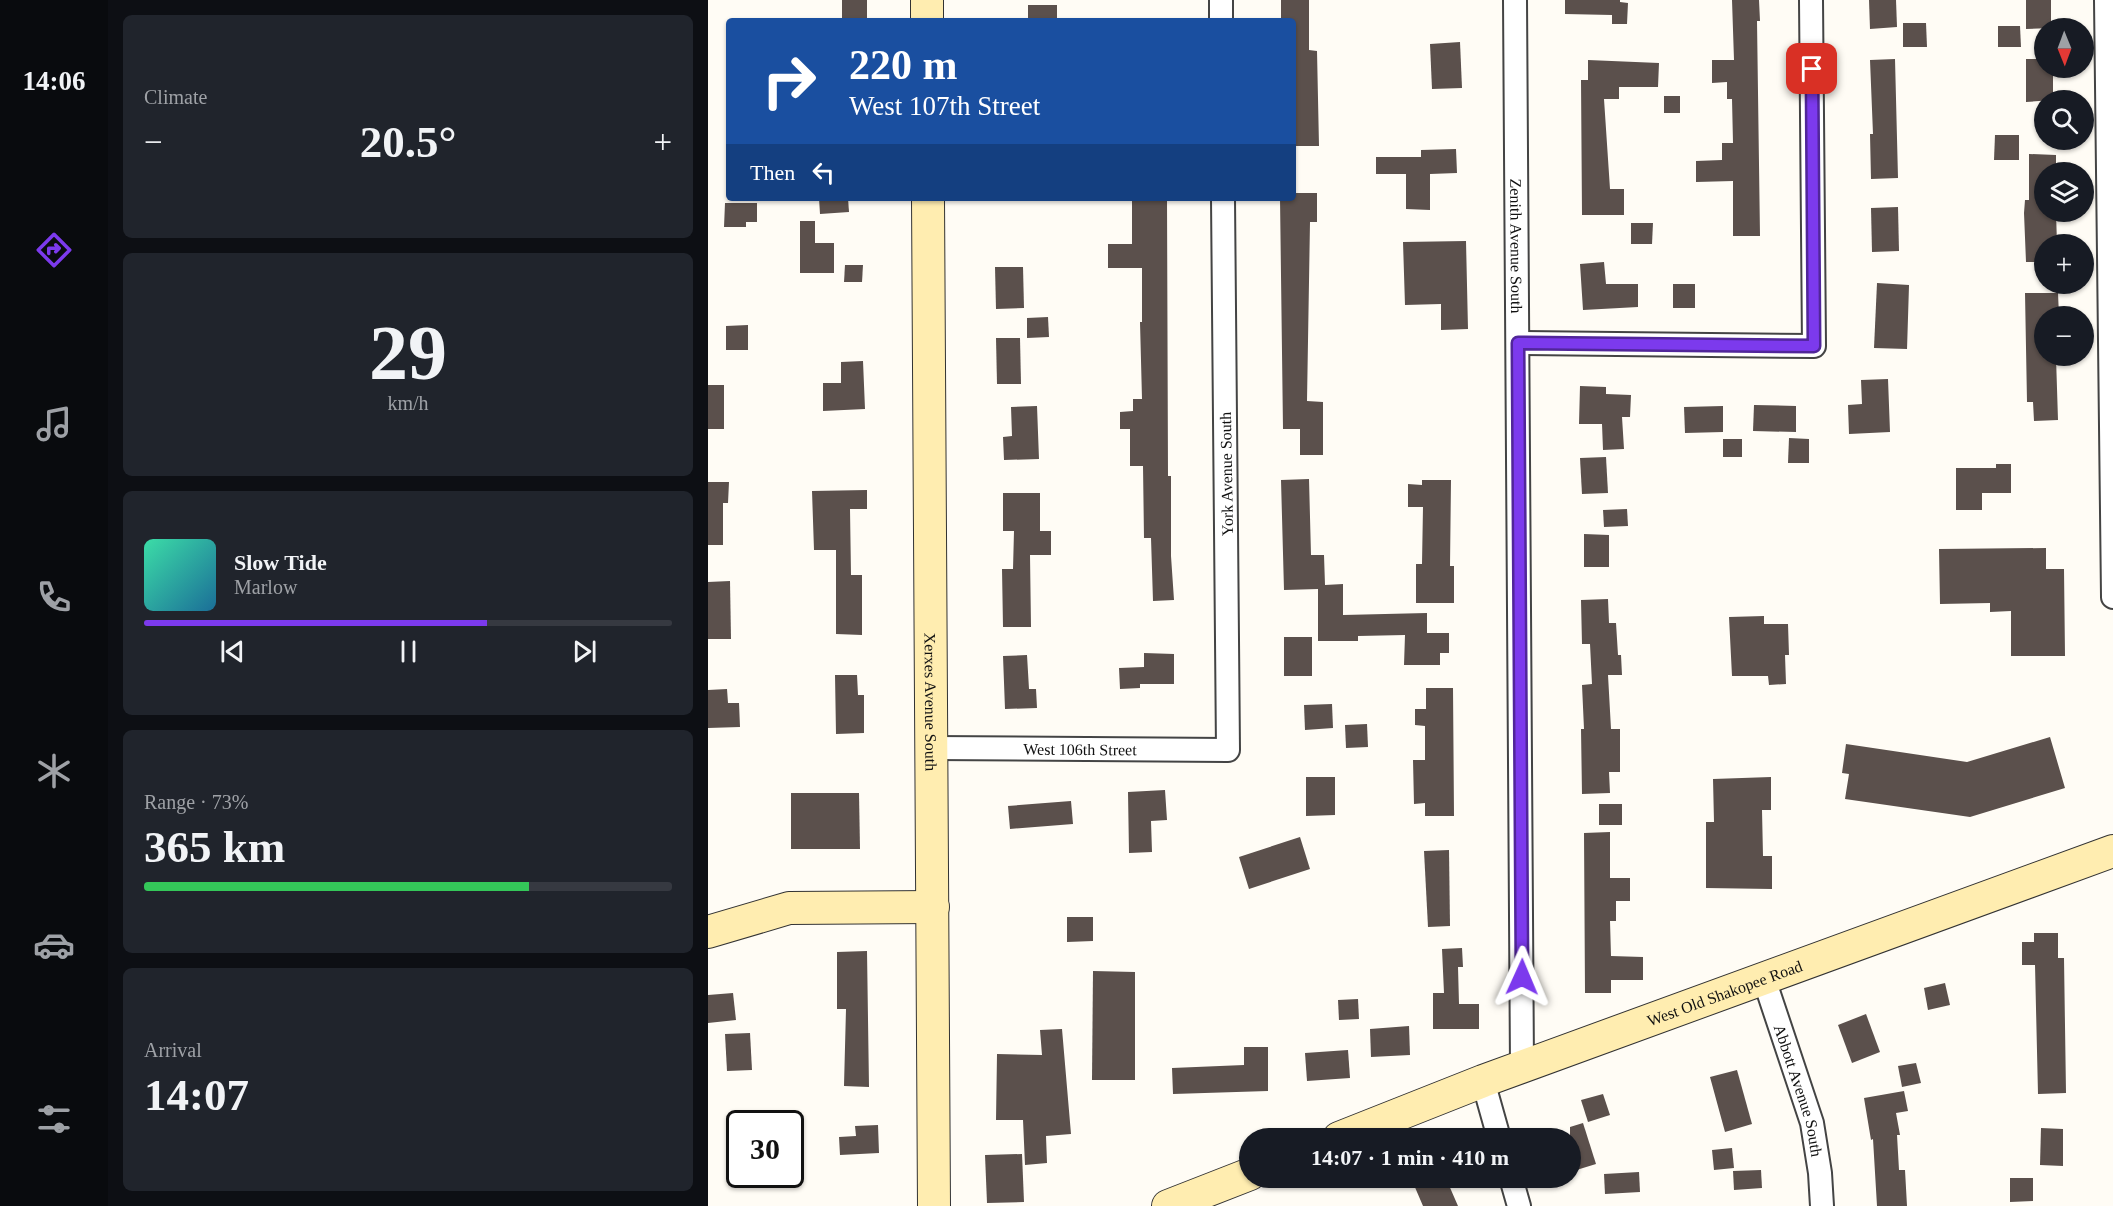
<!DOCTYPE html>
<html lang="en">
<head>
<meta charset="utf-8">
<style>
  body { margin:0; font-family:Georgia,serif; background:#20242c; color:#f1f3f6; height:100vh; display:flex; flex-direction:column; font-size:22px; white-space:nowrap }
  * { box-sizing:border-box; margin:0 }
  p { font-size:20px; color:#9ea1a6 }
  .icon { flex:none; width:33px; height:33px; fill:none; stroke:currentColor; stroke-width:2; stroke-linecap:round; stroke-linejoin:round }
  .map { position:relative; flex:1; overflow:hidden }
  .sheet { display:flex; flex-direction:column; gap:15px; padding:15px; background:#0d0f14; width:600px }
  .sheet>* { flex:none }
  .banner { position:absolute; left:18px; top:18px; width:570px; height:183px; border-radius:6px; box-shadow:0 2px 4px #0004; background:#1a4fa0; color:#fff; overflow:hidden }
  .needle { width:39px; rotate:179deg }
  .controls { position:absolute; left:1326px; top:18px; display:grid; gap:12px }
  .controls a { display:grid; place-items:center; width:60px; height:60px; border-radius:50%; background:#171b24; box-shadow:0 2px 4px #0004; font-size:30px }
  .speed { position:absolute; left:18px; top:1110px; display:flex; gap:12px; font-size:30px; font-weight:700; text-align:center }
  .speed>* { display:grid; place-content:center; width:78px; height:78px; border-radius:50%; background:#171b24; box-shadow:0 2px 4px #0004; line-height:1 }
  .speed .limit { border:3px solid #111; border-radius:9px; background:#fff; color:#111 }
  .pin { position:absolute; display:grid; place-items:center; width:51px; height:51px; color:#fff; margin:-26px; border-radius:12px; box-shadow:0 3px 9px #0006 }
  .me { position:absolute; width:66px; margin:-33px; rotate:1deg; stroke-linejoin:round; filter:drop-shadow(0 0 4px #0008) }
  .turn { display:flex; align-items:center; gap:21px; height:126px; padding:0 24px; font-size:27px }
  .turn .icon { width:78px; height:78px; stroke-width:2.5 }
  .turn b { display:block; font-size:42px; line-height:51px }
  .then { display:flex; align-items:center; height:57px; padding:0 24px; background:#0003; gap:12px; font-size:22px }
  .big { font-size:45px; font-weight:700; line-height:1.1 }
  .sheet .tile { flex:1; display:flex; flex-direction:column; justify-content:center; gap:9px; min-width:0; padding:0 21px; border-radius:9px; background:#20242c }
  .sheet .dial { align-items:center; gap:0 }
  .dial b { font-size:78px; line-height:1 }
  .song { display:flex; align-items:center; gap:18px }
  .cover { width:72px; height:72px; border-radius:9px; background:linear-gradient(135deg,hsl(160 70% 55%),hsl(200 70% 35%)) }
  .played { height:6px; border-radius:3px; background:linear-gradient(90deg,#7c3aed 65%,#363941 65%) }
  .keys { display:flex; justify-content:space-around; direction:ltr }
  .heat { display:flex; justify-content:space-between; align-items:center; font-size:33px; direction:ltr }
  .charge { height:9px; border-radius:4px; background:linear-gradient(90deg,#34c759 73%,#363941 0) }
  .trip { position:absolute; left:531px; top:1128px; width:342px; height:60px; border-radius:30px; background:#171b24; box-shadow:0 2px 4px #0004; font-weight:700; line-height:60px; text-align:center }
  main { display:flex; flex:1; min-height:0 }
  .dock { display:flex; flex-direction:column; width:108px; justify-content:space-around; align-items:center; background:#090b0e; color:#9ea1a6 }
  .dock .icon { width:42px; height:42px }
  .dock .on { color:#7c3aed }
  .dock b { font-size:27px; color:#f1f3f6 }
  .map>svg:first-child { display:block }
  .building { fill:#5b504c }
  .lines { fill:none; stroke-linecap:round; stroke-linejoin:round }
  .street-casing { stroke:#444; stroke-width:26 }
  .secondary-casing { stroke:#333; stroke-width:34 }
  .street { stroke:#fff; stroke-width:22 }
  .secondary { stroke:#ffedb0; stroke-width:32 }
  .route-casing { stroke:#51269a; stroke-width:15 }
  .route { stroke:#7c3aed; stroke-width:10 }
  .labels { text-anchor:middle; stroke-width:6; stroke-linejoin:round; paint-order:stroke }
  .street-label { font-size:16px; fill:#111; stroke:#fff }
</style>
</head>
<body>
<main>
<nav class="dock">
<b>14:06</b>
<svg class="icon on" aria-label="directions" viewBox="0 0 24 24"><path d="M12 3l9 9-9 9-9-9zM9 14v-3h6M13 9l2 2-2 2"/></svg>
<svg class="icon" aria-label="music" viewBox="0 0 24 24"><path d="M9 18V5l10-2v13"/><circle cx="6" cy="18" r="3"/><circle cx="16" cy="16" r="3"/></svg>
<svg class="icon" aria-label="phone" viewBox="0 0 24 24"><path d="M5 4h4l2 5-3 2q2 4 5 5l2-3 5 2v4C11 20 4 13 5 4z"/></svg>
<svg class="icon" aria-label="climate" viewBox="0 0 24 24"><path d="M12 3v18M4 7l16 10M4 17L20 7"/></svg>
<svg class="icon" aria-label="car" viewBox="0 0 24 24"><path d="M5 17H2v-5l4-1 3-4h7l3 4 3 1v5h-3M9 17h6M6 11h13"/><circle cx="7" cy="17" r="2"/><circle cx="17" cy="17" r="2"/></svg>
<svg class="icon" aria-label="filters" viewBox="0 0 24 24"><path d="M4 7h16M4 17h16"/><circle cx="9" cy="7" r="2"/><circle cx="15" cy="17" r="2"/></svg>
</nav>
<section class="sheet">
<div class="tile"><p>Climate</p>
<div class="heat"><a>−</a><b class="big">20.5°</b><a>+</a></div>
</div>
<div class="tile dial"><b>29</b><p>km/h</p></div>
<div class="tile">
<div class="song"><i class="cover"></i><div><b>Slow Tide</b><p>Marlow</p></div></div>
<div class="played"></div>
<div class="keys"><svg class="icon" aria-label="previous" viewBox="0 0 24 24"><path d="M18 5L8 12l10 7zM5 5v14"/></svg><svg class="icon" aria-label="pause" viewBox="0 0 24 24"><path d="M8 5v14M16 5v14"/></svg><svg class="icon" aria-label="next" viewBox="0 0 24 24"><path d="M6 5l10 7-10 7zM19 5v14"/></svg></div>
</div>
<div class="tile"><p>Range · 73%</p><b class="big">365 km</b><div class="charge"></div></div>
<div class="tile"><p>Arrival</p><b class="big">14:07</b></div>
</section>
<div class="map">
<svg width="1405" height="1206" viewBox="0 0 1405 1206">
  <rect width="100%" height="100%" fill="#fffcf5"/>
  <g class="building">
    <rect x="134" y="0" width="25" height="21"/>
    <path d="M573,0h28v50l8,1 2,95h-23v-30h-3v-95h-12z"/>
    <path d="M857,0h55v2l8,1 -1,21h-15v-9l-47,-1z"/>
    <path d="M1024,0h27l1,21h-3l3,215h-27v-55l-37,1v-21l26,-1v-17h11l-1,-44h-5v-17l-15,1v-23h22z"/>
    <path d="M1161,0h27l1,27 -27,2z"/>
    <path d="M1318,0h25v28l-25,1z"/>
    <rect x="320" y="5" width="29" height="16"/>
    <path d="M1195,23h23l1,24h-24z"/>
    <path d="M1290,26h22l1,21h-23z"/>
    <path d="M752,42l2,46 -30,1 -2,-45z"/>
    <path d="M1187,59l3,119 -27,1 -1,-45h3l-3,-74z"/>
    <path d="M1318,59h18v9h9v32l-27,2z"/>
    <path d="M880,60l71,3 -1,24h-39v12h-15l6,90h14v26h-42l-1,-135h7z"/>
    <rect x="956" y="96" width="16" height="17"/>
    <path d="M1287,135h24v25h-25z"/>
    <path d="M748,149l1,24 -27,1v36l-24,-1v-35h-30v-17h45v-7z"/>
    <path d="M1321,154l27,1v17h-12v40h12l1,32h-13v18h-18l-2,-49 1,-13h4z"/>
    <path d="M585,193h24v29h-7l-3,179 16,1v53h-23v-26h-17l-3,-231h13z"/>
    <path d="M111,198h29l1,14 -29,2z"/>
    <path d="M424,198h35l1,278h3v80l3,44 -21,1 -2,-63h-7l-1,-72h-13v-37h-10v-17l13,-1v-12h9l-2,-77h2v-54h-34v-24h24z"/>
    <path d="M17,203h32v19h-11v5h-22z"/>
    <path d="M1190,207l1,44 -27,1 -1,-44z"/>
    <path d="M92,221h15v22h19v30h-34z"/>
    <path d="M923,223h22l-1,21h-21z"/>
    <path d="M758,241l2,88 -27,1v-26l-36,1 -2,-63z"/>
    <path d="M896,262l2,22h32v23l-55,3 -3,-46z"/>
    <path d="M137,265h18l-1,17h-18z"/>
    <path d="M287,267h28l1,41 -28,1z"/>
    <path d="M1169,283l32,2 -2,64 -33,-1z"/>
    <rect x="965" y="284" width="22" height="24"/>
    <path d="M1317,293h33l1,23h-15v42l12,-1 2,63 -24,1 -1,-19h-6z"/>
    <path d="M340,317l1,20 -22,1v-20z"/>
    <path d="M40,325v25h-22v-24z"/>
    <path d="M288,338h24l1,46h-24z"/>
    <path d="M155,361l2,48 -42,2v-28h18v-21z"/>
    <path d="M1180,379l2,53 -41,2 -1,-29 14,-1 -1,-24z"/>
    <rect x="0" y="385" width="16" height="44"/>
    <path d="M872,386l26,1v7l25,1 -1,22h-8l2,32 -21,1 -1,-26h-23z"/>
    <path d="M1046,405l42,1v26l-43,-1z"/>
    <path d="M329,406l2,53 -35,1 -1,-23 9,-1 -1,-29z"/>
    <path d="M1015,406v26l-38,1 -1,-26z"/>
    <path d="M1081,438l20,1v24h-21z"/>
    <rect x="1015" y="439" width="19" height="18"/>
    <path d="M898,457l2,36 -26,1 -2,-36z"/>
    <path d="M1288,464h15v29h-29v17h-26v-42h40z"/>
    <path d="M601,479l2,76h13l1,30 18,-1v31l84,-2v20h22v20h-9v12h-36l1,-30 -47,1v5h-40v-52l-34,1 -3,-110z"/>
    <path d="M714,480h29l-1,86h4v37h-38v-39h6l1,-57h-15v-23l14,1z"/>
    <path d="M0,482h21l-1,21h-5v42h-15z"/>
    <path d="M159,490v19h-17l1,66h11v60l-26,-1v-84h-22l-2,-59z"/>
    <path d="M295,493h37v38h11v24h-21l1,72h-28l-1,-58h11l1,-38h-11z"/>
    <path d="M919,509l1,17 -24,1 -1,-17z"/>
    <path d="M876,534l25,1v32h-25z"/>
    <path d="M1338,548v21h18l1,87h-54v-45l-21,1v-9l-50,1 -1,-55z"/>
    <path d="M22,581l1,58h-23v-57z"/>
    <path d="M900,599l1,24h7l2,32h3l1,20h-14l3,54h9v43h-11l1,21 -28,1 -1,-65h3l-2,-44 10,-1 -2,-40h-8l-1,-44z"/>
    <path d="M1056,616v8h24l1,31h-4l1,29 -17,1 -1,-9h-36l-3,-59z"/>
    <rect x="576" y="637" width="28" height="39"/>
    <path d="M436,653l30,1v30h-34v4l-20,1 -1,-21 25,-1z"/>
    <path d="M319,655l2,34h7l1,19 -32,1 -2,-53z"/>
    <path d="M127,675h22l1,20h6v38l-28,1z"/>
    <path d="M718,688h27l1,128h-29v-13l-11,1 -1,-44h12v-34l-10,-1v-16h11z"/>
    <path d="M19,689l1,14h11l1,24 -32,1v-38z"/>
    <path d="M624,704l1,24 -28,2 -1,-25z"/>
    <path d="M659,724l1,23 -22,1 -1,-23z"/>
    <path d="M1342,737l15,51 -95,29 -125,-18 4,-25 -7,-1 4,-29 121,18z"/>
    <path d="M598,777h29v38l-29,1z"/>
    <path d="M1063,777v33h-9l1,46h9v33l-66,-1v-66h8l-1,-43z"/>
    <path d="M457,790l2,30 -16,1 1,31 -23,1 -1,-61z"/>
    <path d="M83,793h68l1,56h-69z"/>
    <path d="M363,801l2,23 -63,5 -2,-23z"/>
    <rect x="891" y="804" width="23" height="21"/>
    <path d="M902,832v46h20v23h-14v20h-6l1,35 32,1v23h-32v13h-26l-1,-160z"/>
    <path d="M592,837l10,32 -61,20 -10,-32z"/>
    <path d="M741,850l1,76 -22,1 -4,-76z"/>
    <path d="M359,917h26v24l-26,1z"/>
    <path d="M1326,933h24v25h6l2,135 -28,1 -3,-129h-13v-23h12z"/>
    <path d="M754,948l1,19h-5l1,37h20v25h-46v-36h11l-2,-44z"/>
    <path d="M159,951l2,136 -25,-1 2,-77h-9v-57z"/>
    <path d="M385,971l42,1v108h-43z"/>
    <path d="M1237,983l5,22 -22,5 -4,-22z"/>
    <path d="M25,993l3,27 -28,3v-28z"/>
    <path d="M650,999l1,20 -20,1 -1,-20z"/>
    <path d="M1158,1014l14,38 -28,11 -14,-38z"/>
    <path d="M701,1026l1,29 -39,2 -1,-28z"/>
    <path d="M354,1029l9,105 -25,2 1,27 -22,2 -2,-45h-27l1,-66 45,1 -2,-25z"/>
    <path d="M42,1033l2,37 -25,1 -2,-37z"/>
    <path d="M536,1047h24v44l-95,3 -1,-26 72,-3z"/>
    <path d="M640,1050l2,28 -43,3 -2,-28z"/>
    <path d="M1208,1063l5,20 -19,4 -4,-21z"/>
    <path d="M1029,1070l15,54 -27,8 -15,-55z"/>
    <path d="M1196,1091l4,20 -12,2 4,22h-3l2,35h6l2,36h-30l-4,-67 -2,1 -7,-42z"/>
    <path d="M895,1094l7,21 -22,7 -7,-22z"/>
    <path d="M875,1123l13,41 -26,8v-45z"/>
    <path d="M170,1125l1,28 -39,2 -1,-18 17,-1 -1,-10z"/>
    <path d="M1333,1128l22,1v37l-23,-1z"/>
    <path d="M1024,1148l2,20 -20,2 -2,-20z"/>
    <path d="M314,1154l2,48 -37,1 -2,-48z"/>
    <path d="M1053,1170l1,18 -28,2 -1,-19z"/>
    <path d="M931,1172l1,20 -35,2 -1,-20z"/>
    <path d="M703,1178h21l5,10 11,-5 10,23h-35z"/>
    <path d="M1302,1178h23v23l-23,1z"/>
  </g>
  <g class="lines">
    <g class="street-casing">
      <g id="street">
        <path d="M513,0v21"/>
        <path id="s1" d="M807,0l7,1067"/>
        <path d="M1398,0l7,597"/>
        <path d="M810,343l296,3 -3,-346"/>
        <path id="s2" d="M224,748l296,2 -5,-552"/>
        <path id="s3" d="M1056,979l48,144 8,50 2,33"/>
        <path d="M775,1081l16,57"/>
        <path d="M803,1178l8,28"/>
      </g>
    </g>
    <g class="secondary-casing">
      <g id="secondary">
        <path d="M219,0v21"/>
        <path id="s4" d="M220,198l6,1008"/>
        <path d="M0,932l81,-24 144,-1"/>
        <path id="s5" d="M631,1138l144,-57 630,-230"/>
        <path d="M460,1206l82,-32"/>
      </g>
    </g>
    <use href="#street" class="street"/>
    <use href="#secondary" class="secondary"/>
  </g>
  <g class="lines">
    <g class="route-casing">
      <path id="route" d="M814,977l-4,-634 296,3 -2,-277"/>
    </g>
    <use href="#route" class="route"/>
  </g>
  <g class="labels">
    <g class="street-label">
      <text dy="6" stroke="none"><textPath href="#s1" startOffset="246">Zenith Avenue South</textPath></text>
      <text transform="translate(518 474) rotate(-91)" y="6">York Avenue South</text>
      <text dy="6" stroke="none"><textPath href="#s4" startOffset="504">Xerxes Avenue South</textPath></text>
      <text dy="6" stroke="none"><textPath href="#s2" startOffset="148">West 106th Street</textPath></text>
      <text dy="6" stroke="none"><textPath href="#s5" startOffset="412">West Old Shakopee Road</textPath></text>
      <text dy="6" stroke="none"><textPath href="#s3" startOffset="117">Abbott Avenue South</textPath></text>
    </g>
  </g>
</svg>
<div class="controls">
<a><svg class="needle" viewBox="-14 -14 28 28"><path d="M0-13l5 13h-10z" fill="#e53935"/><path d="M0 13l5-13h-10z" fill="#9ea1a6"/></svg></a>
<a><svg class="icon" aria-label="search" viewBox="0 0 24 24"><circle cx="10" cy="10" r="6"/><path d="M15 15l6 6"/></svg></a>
<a><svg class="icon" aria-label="layers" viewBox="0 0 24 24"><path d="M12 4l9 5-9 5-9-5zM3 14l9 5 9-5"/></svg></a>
<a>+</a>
<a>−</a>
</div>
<div class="speed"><div class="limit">30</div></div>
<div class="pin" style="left:1104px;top:69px;background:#d93025"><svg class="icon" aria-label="arrive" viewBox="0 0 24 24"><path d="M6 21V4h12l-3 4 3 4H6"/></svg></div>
<svg class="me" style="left:814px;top:977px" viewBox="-20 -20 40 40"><path d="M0-17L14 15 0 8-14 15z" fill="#7c3aed" stroke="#fff" stroke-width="4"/></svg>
<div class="trip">14:07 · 1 min · 410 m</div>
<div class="banner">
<div class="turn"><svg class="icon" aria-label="right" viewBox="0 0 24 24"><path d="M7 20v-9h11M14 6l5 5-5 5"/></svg><div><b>220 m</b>West 107th Street</div></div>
<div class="then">Then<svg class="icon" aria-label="left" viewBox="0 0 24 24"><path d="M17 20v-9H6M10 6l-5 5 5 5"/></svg></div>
</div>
</div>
</main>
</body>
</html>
